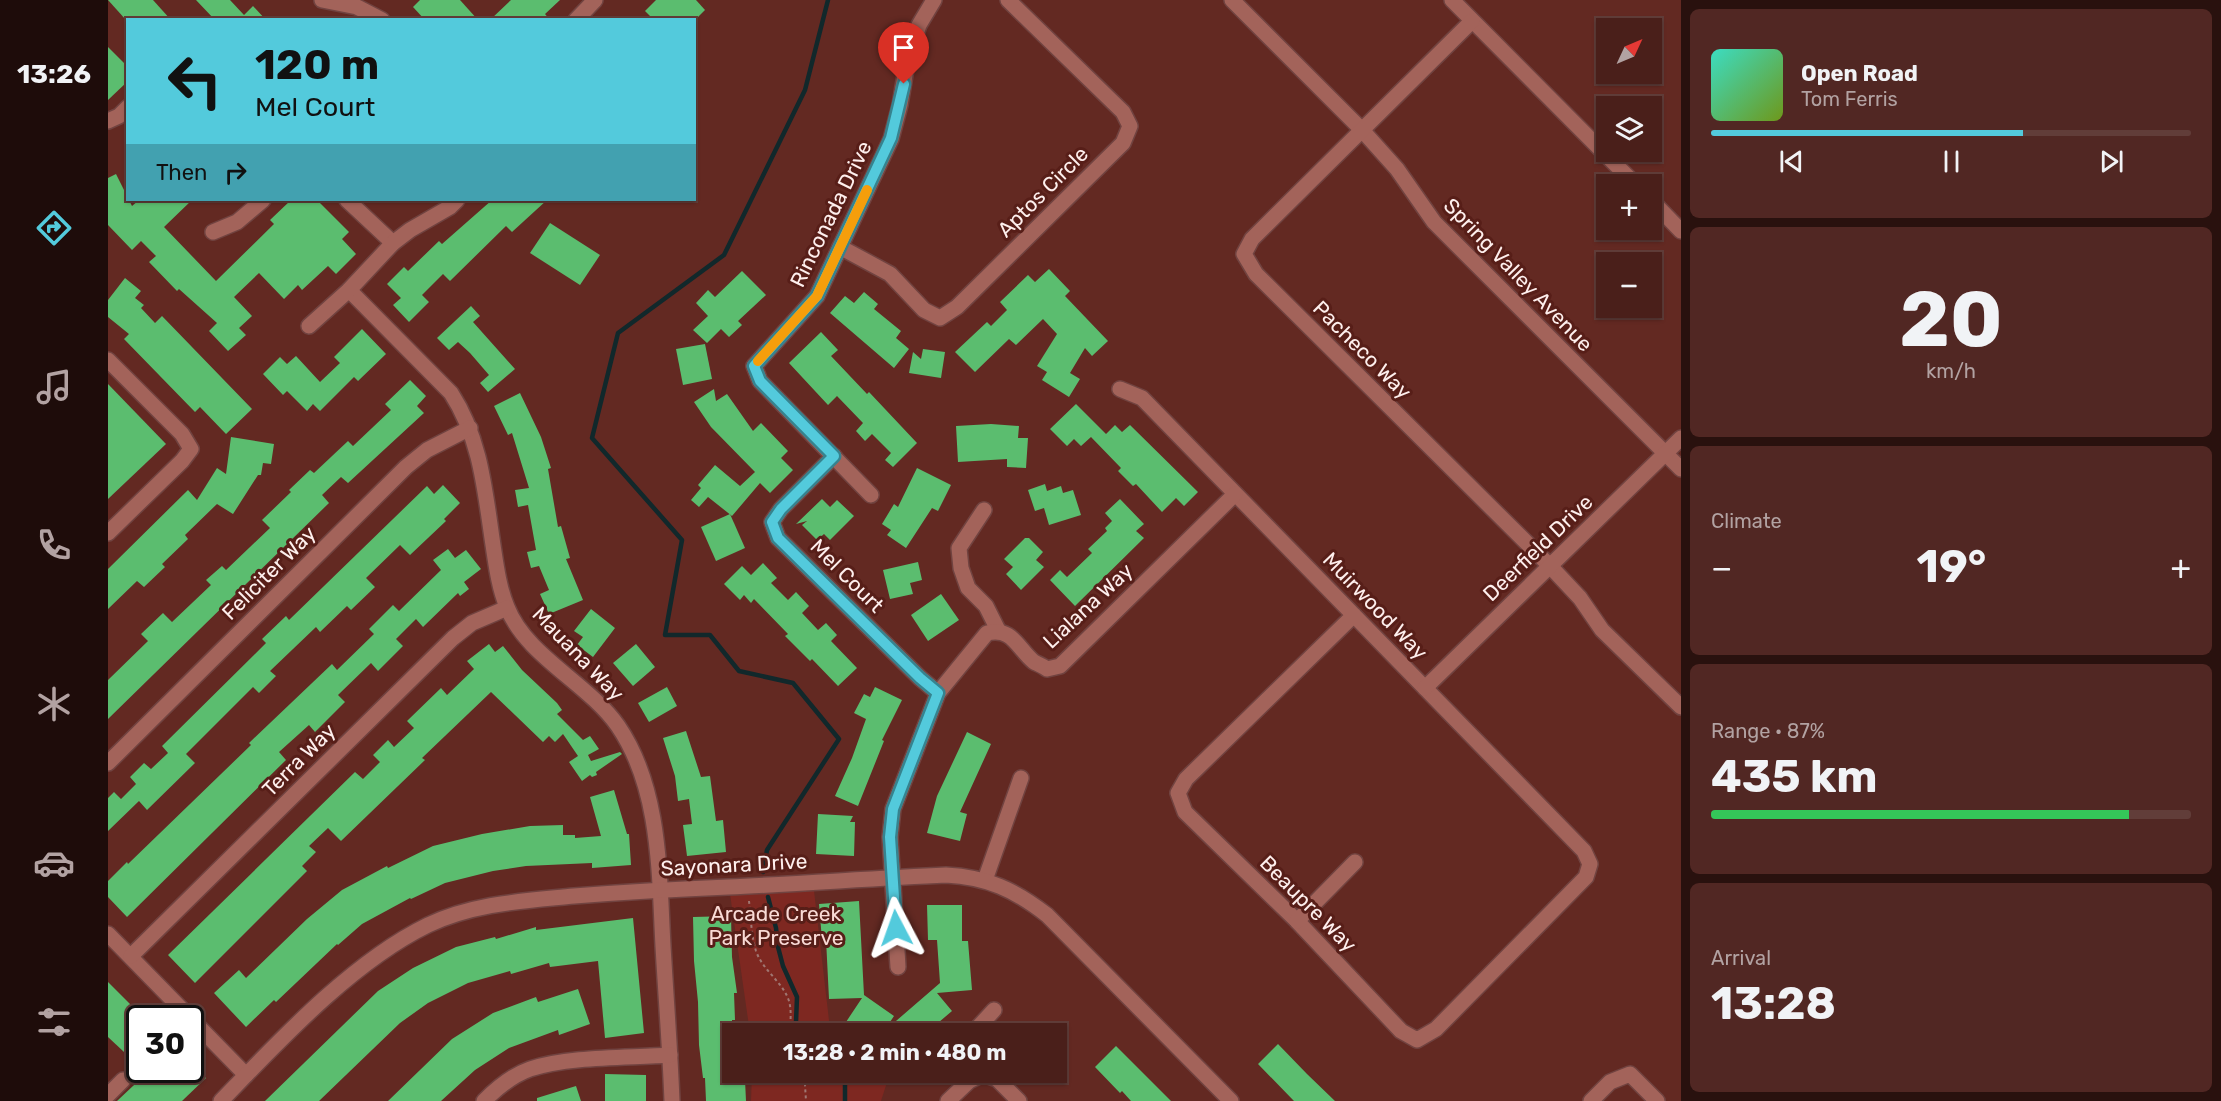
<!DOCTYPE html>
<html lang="en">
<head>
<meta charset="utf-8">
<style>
  body { margin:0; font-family:Rubik,sans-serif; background:#512723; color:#f1f3f6; height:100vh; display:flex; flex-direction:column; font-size:22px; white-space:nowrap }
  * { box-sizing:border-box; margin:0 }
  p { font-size:20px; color:#b2a2a2 }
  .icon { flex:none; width:33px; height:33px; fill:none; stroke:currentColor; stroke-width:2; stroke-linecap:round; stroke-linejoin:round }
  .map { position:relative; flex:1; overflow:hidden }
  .details { display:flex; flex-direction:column; gap:9px; padding:9px; background:#29110e; width:540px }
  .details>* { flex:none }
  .top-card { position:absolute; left:18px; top:18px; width:570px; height:183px; border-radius:0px; box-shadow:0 2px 4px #0004,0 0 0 2px #613d39; background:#53cadc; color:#111; overflow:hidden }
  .needle { width:39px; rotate:46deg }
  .buttons { position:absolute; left:1488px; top:18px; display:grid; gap:12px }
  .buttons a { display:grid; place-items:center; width:66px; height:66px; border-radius:0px; background:#4a1f1a; box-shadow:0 2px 4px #0004,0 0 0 2px #613d39; font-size:30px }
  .speed { position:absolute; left:18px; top:1005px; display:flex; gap:12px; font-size:30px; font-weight:700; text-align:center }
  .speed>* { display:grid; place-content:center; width:78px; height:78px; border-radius:50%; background:#4a1f1a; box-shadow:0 2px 4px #0004,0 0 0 2px #613d39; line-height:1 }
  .speed .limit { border:3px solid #111; border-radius:9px; background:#fff; color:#111 }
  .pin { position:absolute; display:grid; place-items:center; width:51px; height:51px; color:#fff; margin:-62px -26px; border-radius:50% 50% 50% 0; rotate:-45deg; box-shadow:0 0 6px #0007 }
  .pin .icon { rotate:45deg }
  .me { position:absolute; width:66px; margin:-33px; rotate:356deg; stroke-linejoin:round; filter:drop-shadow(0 0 4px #0008) }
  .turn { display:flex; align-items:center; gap:21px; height:126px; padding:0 30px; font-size:27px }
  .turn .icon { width:78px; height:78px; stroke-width:2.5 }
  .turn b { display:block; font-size:42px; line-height:51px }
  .then { display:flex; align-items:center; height:57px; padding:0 30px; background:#0003; gap:12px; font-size:22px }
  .big { font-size:45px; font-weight:700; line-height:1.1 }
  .details .widget { flex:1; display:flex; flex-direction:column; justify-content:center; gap:9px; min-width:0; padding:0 21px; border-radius:9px; background:#512723 }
  .details .dial { align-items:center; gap:0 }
  .dial b { font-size:78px; line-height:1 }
  .song { display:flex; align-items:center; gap:18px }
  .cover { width:72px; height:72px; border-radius:9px; background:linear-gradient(135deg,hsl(170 70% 55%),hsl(80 70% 35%)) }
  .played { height:6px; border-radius:3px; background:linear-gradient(90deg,#53cadc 65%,#613d39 65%) }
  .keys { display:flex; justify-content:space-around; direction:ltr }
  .heat { display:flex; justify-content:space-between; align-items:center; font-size:33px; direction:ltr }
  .charge { height:9px; border-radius:4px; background:linear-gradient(90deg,#34c759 87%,#613d39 0) }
  .trip { position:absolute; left:614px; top:1023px; width:345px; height:60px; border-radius:0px; background:#4a1f1a; box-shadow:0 2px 4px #0004,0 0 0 2px #613d39; font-weight:700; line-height:60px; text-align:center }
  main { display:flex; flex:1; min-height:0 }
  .dock { display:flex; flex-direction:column; width:108px; justify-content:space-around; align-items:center; background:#1e0c0a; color:#b2a2a2 }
  .dock .icon { width:42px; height:42px }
  .dock .active { color:#53cadc }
  .dock b { font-size:27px; color:#f1f3f6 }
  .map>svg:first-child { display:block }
  .green { fill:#7e2821 }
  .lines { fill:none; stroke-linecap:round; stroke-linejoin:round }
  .stream { stroke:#11282b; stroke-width:4.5 }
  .building { fill:#5bbd6f }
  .minor-casing { stroke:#714340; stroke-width:18 }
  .path { stroke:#a07772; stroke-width:2; stroke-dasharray:3 3; stroke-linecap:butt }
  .minor { stroke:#a3635a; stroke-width:15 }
  .route-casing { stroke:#36838f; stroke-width:15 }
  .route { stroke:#53cadc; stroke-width:10 }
  .slow { stroke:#f59e0b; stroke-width:10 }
  .labels { text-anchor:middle; stroke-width:6; stroke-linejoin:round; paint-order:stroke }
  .street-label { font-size:21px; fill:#feefed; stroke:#571e18 }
  .park-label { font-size:21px; fill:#f9dad5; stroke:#571e18 }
</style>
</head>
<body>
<main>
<nav class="dock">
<b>13:26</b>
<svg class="icon active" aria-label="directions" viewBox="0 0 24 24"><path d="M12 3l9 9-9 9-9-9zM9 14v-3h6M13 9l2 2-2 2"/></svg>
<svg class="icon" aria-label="music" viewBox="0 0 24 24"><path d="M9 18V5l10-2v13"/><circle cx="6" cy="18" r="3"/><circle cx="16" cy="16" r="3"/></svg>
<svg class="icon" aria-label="phone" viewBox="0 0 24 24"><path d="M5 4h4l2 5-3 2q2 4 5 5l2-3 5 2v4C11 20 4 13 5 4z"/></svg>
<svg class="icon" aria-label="climate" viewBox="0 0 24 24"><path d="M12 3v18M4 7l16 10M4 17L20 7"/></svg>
<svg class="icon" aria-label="car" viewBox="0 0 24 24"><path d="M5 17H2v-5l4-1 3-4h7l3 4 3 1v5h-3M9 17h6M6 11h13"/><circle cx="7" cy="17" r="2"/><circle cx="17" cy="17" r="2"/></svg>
<svg class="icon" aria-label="filters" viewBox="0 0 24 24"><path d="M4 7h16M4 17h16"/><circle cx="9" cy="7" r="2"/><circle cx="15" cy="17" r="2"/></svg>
</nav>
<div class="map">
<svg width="1573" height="1101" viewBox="0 0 1573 1101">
  <rect width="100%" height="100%" fill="#632922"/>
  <g class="green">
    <path d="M705,882l17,147 5,4h-85l-21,-146z"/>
    <path d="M777,1073l4,3 -8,25h-130l1,-28z"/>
  </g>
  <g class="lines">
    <g class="stream">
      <path d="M655,872l4,-22 72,-111 -46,-56 -54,-12 -29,-36h-45l17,-95 -90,-102 26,-105 106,-78 81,-165 23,-90"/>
      <path d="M660,897l8,31 2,19 5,19 14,31 -1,25 4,12"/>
      <path d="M737,1101v-29"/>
    </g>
  </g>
  <g class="building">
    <path d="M0,0h45l18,20h-45z"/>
    <path d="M88,0h34l14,15 9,-9 13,14h-51z"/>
    <path d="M312,0h40l18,20h-53l-12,-13z"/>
    <path d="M403,0h49l-15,14 5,6h-60z"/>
    <path d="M548,0h40l9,10 -10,10h-41l-9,-9z"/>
    <path d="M0,47l20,20v14l-20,19z"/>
    <path d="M8,174l16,32 7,-6h53l-28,27 52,54 58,-57 -4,-4 21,-20h26l32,32 -7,7 14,15 -20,20 -8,-8 -26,24 -4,-5 -14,14 -25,-26 -25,24 18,19 -13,12 7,7 -18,16 -19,-20 8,-8 -38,-34 -2,2 -28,-29 7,-6 -15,-15 -9,9 -24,-25v-47z"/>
    <path d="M384,200h55l-35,32 -6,-6 -56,55 -7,-7 -21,21 7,7 -20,20 -16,-17 8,-7 -14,-14 17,-17 4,4 31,-30 3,3z"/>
    <path d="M442,223l50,32 -20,30 -50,-32z"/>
    <path d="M941,269l21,22 -5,5 43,45 -16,15 -7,-8 -15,25 10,6 -11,18 -27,-17 5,-8 -10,-6 20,-32 -14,-15 -27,26 -7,-6 -34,33 -20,-20 32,-30 4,4 16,-16 -7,-8 28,-27 7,7z"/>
    <path d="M634,271l24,24 -28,26 4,4 -13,12 -8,-8 -14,14 -14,-13 15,-14 -12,-13 12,-13 7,7z"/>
    <path d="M17,278l16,13 -6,7 9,7 -3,3 14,15 7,-7 90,93 -26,25 -26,-27 -5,5 -71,-73 5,-5 -21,-17v-17z"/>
    <path d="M756,292l14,12 -4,5 27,22 -5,7 13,11 -15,19 -64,-55 15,-17 9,7z"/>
    <path d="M363,306l9,10 -7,6 42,47 -27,23 -8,-9 9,-8 -19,-22 -12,-11 -9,8 -12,-12z"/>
    <path d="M254,329l24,25 -28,27 -4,-4 -34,34 -7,-7 -6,7 -20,-20 -4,4 -20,-21 17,-17 7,7 9,-8 24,26 20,-19 -6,-6z"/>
    <path d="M713,332l17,18 -7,6 36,38 2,-2 48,51 -24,24 -8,-7 6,-7 -19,-19 -7,7 -9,-10 7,-8 -26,-27 -9,9 -39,-42z"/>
    <path d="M597,344l7,35 -29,6 -7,-36z"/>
    <path d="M815,349l22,3 -4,26 -32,-5 4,-21 8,7z"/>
    <path d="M302,380l16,16 -9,10 7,7 -76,70 -7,-6 -19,18 7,8 -221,216v-39l40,-39 -7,-7 22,-21 9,9 39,-37 -5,-5 16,-14 4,4 44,-42 -8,-8 29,-28 -2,-2 21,-20 4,3 34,-32 5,5 38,-36 -6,-6z"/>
    <path d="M0,384l58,60 -58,55z"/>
    <path d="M606,389l2,12 11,-7 26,37 8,-8 27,28 -7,7 12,12 -23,23 -10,-10 -28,33 -24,-19 -9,10 -8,-7 10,-12 -3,-3 17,-20 25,21 15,-14 -44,-45 -17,-25z"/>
    <path d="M412,393l21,44 10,31 -3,1 10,58 3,-1 9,32 -4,1 17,41 -34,14 -9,-20 9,-4 -10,-24 -8,2 -4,-16 9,-2 -8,-45 -10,2 -3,-17 14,-2 -17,-55 -4,2 -14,-29z"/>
    <path d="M968,404l30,30 9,-9 7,7 8,-7 68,67 -14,14 -8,-8 -14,14 -26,-28 -3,2 -15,-15 3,-3 -30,-31 -10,9 -7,-7 -7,7 -17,-17z"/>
    <path d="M883,424l28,2 -1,12h10l-2,30 -19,-1v-8l-49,3 -2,-36z"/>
    <path d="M123,437l43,7 -3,20 -8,-1 -2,12h-3l-25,39 -16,-10 -32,31 3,4 -26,25 3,3 -21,20 -7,-6 -29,28v-40l80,-79 9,10 20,-32 9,6z"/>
    <path d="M809,468l34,17 -13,26 -6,-3 -26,40 -19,-13 4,-5 -9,-6 12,-20 4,3z"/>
    <path d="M937,484l2,7 14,-5 2,7 10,-3 8,25 -32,10 -5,-17 -9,3 -7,-21z"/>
    <path d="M335,485l17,18 -16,16 2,2 -36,34 -10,-10 -34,33 9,9 -24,23 -4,-4 -27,26 -4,-5 -46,44 6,5 -17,17 -6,-6 -67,67 9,9 -48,47 -8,-9 -31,30v-33l6,-6 7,7 15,-15 -6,-7 14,-14 7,6 17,-16 -6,-7 104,-103 -4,-4 24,-23 3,4 138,-134 7,8z"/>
    <path d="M714,499l8,8 7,-7 17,16 -24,24 -6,-6 -7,6 -15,-15 5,-4 -11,3z"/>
    <path d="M1012,499l24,25 -8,7 8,7 -69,68 -25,-26 10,-10 7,7 25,-24 -4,-4 19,-18 -2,-3 7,-7 -7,-8z"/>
    <path d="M622,514l15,34 -29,13 -15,-34z"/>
    <path d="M917,538h4l14,14 -7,8 8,7 -23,23 -15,-16 7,-7 -9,-8z"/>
    <path d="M340,549l7,9 11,-8 15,19 -17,13 5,7 -9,7 -2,-3 -35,34 -7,-8 -20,20 7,7 -25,25 -7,-8 -33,32 7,7 -30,30 -6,-7 -30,27 7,8 -159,157 -19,-20v-16l19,-19 1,2 123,-119 -2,-2 83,-79 5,6 37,-36 -5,-5 24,-24 6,6 42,-41 -8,-10z"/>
    <path d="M810,562l4,18 -12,3 3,11 -23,5 -7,-29z"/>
    <path d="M655,563l14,15 -6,5 17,17 8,-8 13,14 -7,7 16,17 8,-7 11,12 -6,6 26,27 -19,18 -26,-27 -2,2 -25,-25 3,-2 -34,-35 -3,4 -7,-8 -4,5 -16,-16 18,-18 9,9z"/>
    <path d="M833,594l18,26 -31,21 -17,-26z"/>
    <path d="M483,609l24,19 -22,29 -16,-12 6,-8 -9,-6z"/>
    <path d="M381,644l6,8 8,-6 19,24 35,33 5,7 -5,4 26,26 7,-4 9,13 -11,6 3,6 29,-9 2,2 -26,18 1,3 -5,2 -2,-2 -8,6 -13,-19 9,-6 -15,-22 -8,8 -6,-6 -6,6 -52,-50 -69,66 3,2 -84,81 -13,-13 -19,18 7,6 -14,14 5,5 -112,112 -27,-28 187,-183 8,7 17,-17 -7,-7 15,-15 6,7 20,-19 -7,-7 34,-33 6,7 27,-26 -7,-8z"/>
    <path d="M528,644l19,23 -22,19 -20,-23z"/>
    <path d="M559,687l10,19 -28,16 -11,-19z"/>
    <path d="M767,687l27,13 -20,40 2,1 -26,65 -23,-10 17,-38 14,-39 -12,-6 10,-19 6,3z"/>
    <path d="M578,731l15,46 9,-1 6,45 7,-1 3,32 -39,4 -4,-31 9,-1 -3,-25 -11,2 -3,-25 -12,-38z"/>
    <path d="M859,732l24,12 -31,68 7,2 -7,27 -33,-8 10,-37z"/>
    <path d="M506,790l13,44h2l2,31 -39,3v-5l-66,3 -33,5 -48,12 -34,16 -1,-1 -48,26 -24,21 -1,-1 -61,58 -2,-2 -28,27 -32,-34 25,-23 7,8 61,-59 35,-29 45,-24 1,2 45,-22 49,-12 48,-8 33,-1v10h12v3l26,-2 -11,-39z"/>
    <path d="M710,814l35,2 -3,6h5l-1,34 -38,-2z"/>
    <path d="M751,901l5,94 30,21 -12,18h-32l-8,-6 20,-30 -33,1 -3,-60 -4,1 -3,-36z"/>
    <path d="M819,905h35v36h6l4,49 -35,3 15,18 -27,23h-18l-11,-13 44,-38 -3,-43h-9z"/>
    <path d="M623,916l1,41 5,36h-3l1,27h-3v52h9l1,8h3l1,21h-40l-1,-23h-2l-4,-33 -1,-43 -4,-41 -1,-44z"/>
    <path d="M525,918l11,115 -39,5 -7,-77 -48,6 -1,-4 -38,11 -1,-3 -42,12 -40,20 -28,20 -81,78h-54l113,-110 35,-23 43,-21 39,-10 1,2 40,-12v3z"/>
    <path d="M0,982l32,32v53l-32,-30z"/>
    <path d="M470,989l12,35 -31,11 -1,-5 -49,18 -34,22 -34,31h-53l64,-62 41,-26 43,-16 2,5z"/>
    <path d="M1170,1044l29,30 28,27h-41l-36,-37z"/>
    <path d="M1008,1046l55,55h-40l-9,-10 -2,2 -25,-26z"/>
    <path d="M42,1070h47l9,8 -24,23h-65z"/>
    <path d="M497,1074l41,1v26h-41z"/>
    <path d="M468,1086l5,15h-44v-3z"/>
  </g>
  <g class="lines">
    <g class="minor-casing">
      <g id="minor">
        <path d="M214,0l35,7 25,13"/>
        <path d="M1124,0l130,130 35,39 37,53 247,247"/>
        <path d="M1344,0l183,184"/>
        <path d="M468,20l19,-20"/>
        <path d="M1364,21l-220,218 -8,15 12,20 294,292 30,32 22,32 79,77"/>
        <path d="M0,121l11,-5 9,-9"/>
        <path d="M239,200l46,43"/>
        <path d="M1544,201l29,30"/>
        <path d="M105,232l24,-10 26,-22"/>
        <path d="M732,247l50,27 34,36 16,8 17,-11 166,-164 7,-17 -7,-14 -115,-112"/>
        <path d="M241,290l102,103c30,46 34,99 42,152 3,20 6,43 14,62 19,49 81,76 111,119 43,63 41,148 45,220 3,52 7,103 9,155"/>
        <path d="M201,326l40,-36 44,-47 17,-13 40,-23 7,-7"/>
        <path d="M0,360l74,74 9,15 -9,12 -74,72"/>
        <path d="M1012,389l22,9 442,453 6,13 -4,13 -150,152 -19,11 -16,-9 -104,-110 -112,-109 -7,-19 8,-14 168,-164"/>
        <path d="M726,456l-53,53 -9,13 6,16 142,140 18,15"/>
        <path d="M763,495l-111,-114 -6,-15 63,-70 74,-157 9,-34 7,-42 12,-38 15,-25"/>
        <path d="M876,510l-25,38 2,20 7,20 18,18 12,24"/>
        <path d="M1317,688l256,-250"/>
        <path d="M0,763l298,-296 21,-17 43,-22"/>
        <path d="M877,880l36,-102"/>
        <path d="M1189,921l58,-59"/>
        <path d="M0,934l138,141"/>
        <path d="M23,956l322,-318 19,-15 35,-15"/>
        <path d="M790,967l-8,-130 3,-28 45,-116 49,-60c26,-6 30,15 47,29 4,2 9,4 13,7l13,-3 175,-172"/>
        <path d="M864,1034l22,-24"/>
        <path d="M0,1095l15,-15"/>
        <path d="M113,1101c58,-60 131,-139 207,-176 47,-22 96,-24 146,-29 52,-4 103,-7 154,-9 73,-3 146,-9 218,-12 41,2 69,15 101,40l184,186"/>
        <path d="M376,1101c13,-13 29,-26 46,-32 39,-13 98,-11 140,-14"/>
        <path d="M840,1101l21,-20 14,-7 14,5 22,22"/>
        <path d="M1483,1101l19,-19 20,-8 27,27"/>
      </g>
    </g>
    <g class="path">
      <path d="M641,901c2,16 2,34 7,50 7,20 27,31 33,50 3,11 1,21 1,33"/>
      <path d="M693,1072l4,13 1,16"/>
    </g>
    <use href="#minor" class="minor"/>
  </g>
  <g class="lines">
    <g class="route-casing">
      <path id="route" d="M788,928l-6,-91 3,-28 45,-116 -18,-15 -142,-140 -6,-16 9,-13 53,-53 -74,-75 -6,-15 63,-70 74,-158 13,-54"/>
    </g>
    <use href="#route" class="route"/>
    <path class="slow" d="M650,361l59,-65 50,-106"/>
  </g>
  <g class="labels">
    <g class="street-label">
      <text transform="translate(935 192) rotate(-45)" y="7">Aptos Circle</text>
      <text transform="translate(723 214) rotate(-64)" y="7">Rinconada Drive</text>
      <text transform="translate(1410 275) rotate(46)" y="7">Spring Valley Avenue</text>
      <text transform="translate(1254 350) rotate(45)" y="7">Pacheco Way</text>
      <text transform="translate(1430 548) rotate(-44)" y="7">Deerfield Drive</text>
      <text transform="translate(161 573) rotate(-45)" y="7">Feliciter Way</text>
      <text transform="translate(739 576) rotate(45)" y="7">Mel Court</text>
      <text transform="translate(980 606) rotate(-43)" y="7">Lialana Way</text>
      <text transform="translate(1267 606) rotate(46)" y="7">Muirwood Way</text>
      <text transform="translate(470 654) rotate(46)" y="7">Mauana Way</text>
      <text transform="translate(191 760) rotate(-45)" y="7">Terra Way</text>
      <text transform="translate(626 865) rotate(-3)" y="7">Sayonara Drive</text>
      <text transform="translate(1200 904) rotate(45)" y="7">Beaupre Way</text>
    </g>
    <g class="park-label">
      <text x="668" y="921">Arcade Creek<tspan x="668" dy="24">Park Preserve</tspan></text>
    </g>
  </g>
</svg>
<div class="buttons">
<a><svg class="needle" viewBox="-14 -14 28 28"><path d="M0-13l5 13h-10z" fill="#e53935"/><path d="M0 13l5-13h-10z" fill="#b2a2a2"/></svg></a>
<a><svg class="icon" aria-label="layers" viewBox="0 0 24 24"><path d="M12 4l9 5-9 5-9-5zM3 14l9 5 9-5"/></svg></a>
<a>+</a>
<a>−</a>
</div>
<div class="speed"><div class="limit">30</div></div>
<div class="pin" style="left:796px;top:84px;background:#d93025"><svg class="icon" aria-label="arrive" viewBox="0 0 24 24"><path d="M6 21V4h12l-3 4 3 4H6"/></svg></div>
<svg class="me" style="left:788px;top:928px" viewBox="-20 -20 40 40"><path d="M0-17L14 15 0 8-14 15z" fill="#53cadc" stroke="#fff" stroke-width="4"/></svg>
<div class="trip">13:28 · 2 min · 480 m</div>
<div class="top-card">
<div class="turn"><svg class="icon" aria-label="left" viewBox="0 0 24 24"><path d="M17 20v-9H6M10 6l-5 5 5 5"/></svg><div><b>120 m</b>Mel Court</div></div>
<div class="then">Then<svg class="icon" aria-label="right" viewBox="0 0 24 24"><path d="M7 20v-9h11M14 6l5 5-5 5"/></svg></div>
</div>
</div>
<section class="details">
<div class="widget">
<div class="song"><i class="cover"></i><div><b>Open Road</b><p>Tom Ferris</p></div></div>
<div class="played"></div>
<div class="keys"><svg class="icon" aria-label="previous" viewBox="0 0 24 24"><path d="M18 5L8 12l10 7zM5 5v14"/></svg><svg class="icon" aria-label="pause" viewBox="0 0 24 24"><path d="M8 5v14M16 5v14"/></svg><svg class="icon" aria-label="next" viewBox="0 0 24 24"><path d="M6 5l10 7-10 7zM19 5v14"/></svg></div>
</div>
<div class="widget dial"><b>20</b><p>km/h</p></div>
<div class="widget"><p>Climate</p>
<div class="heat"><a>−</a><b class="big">19°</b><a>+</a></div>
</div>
<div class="widget"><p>Range · 87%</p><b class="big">435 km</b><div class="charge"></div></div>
<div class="widget"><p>Arrival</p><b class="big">13:28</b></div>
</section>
</main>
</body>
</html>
